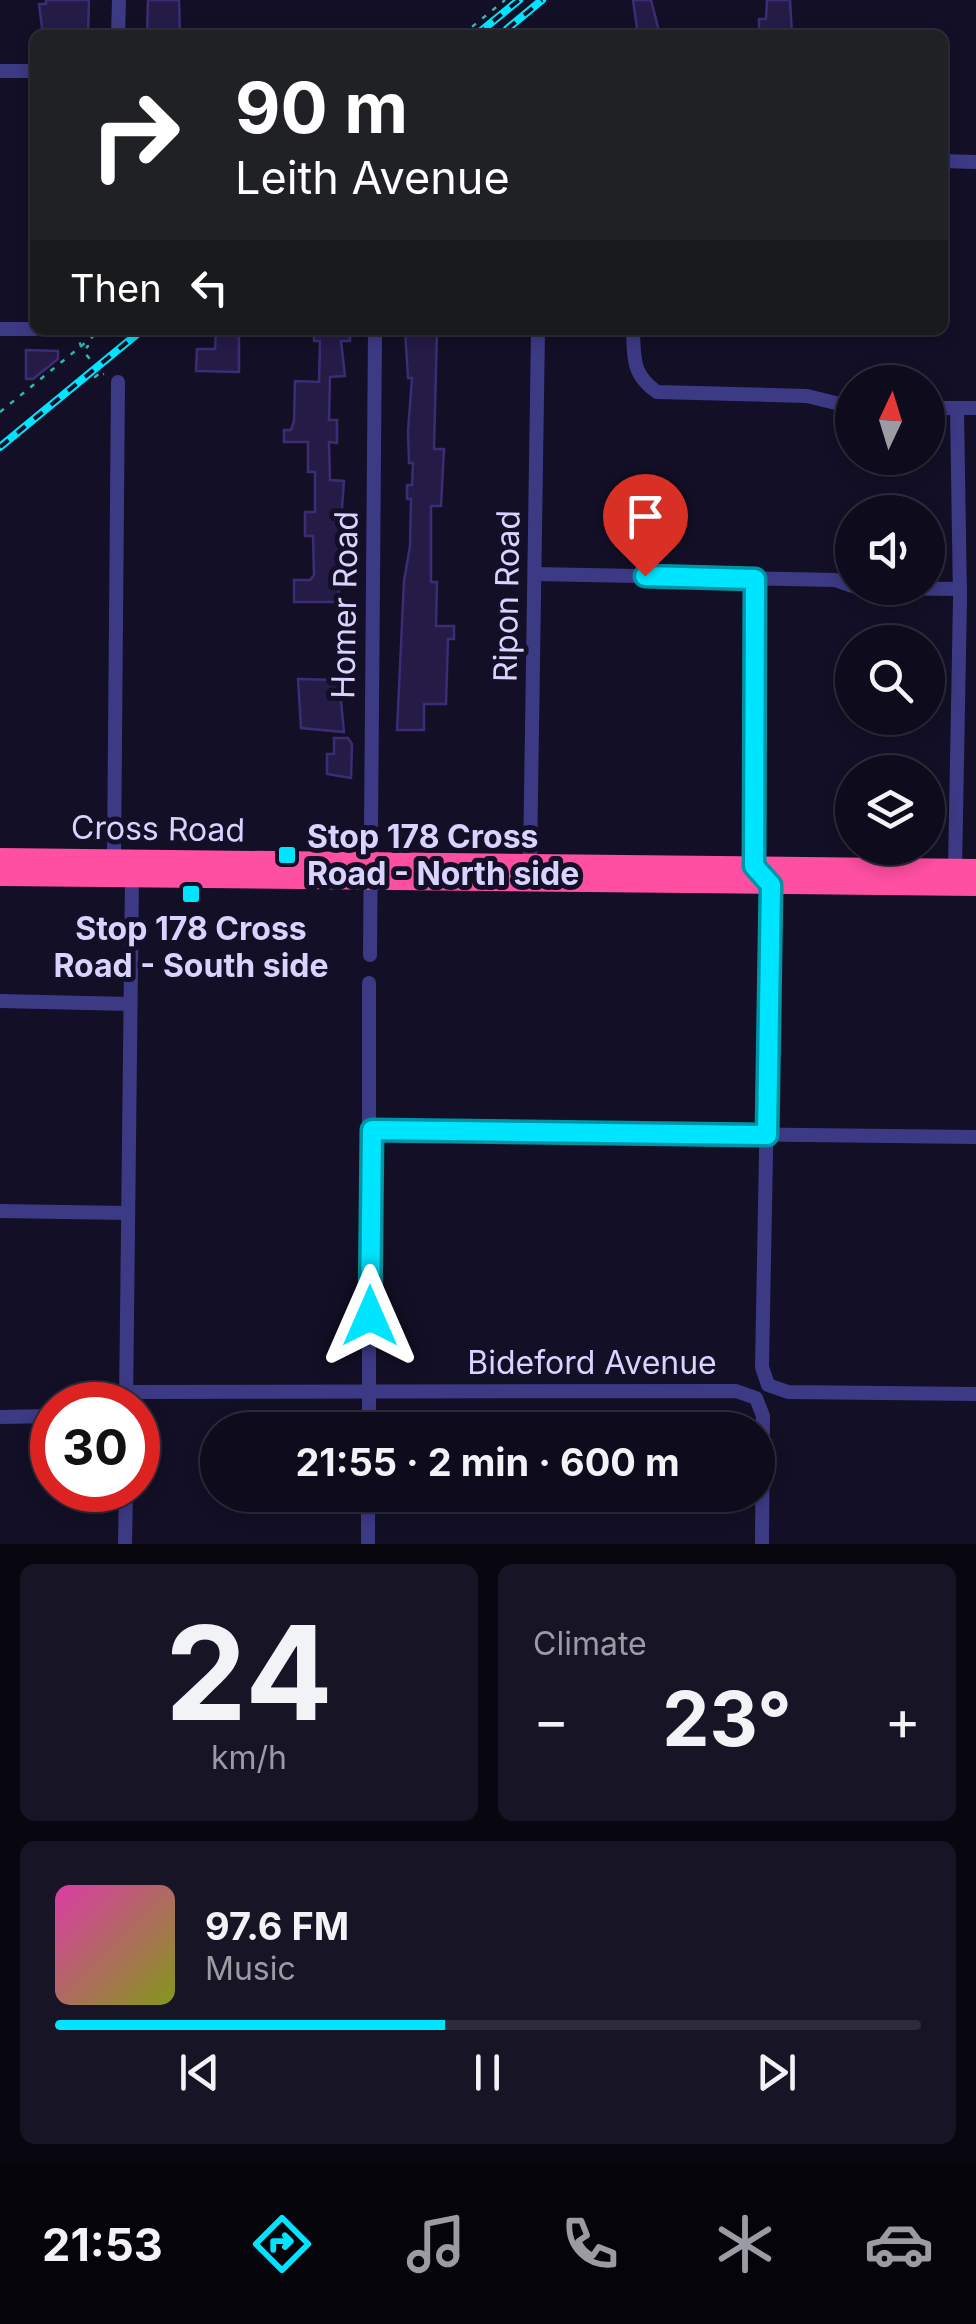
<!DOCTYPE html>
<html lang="en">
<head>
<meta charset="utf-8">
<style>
  body { margin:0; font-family:Inter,sans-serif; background:#171425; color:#f1f3f6; height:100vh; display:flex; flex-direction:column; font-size:38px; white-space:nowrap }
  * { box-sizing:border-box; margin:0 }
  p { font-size:32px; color:#9b9ba3 }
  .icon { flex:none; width:55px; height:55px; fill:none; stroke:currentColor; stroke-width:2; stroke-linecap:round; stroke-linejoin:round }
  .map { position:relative; height:1544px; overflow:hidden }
  .panel { display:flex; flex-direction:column; gap:20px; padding:20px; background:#08060f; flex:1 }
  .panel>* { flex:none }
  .banner { position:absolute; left:30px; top:30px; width:918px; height:305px; border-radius:15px; box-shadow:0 5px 15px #0003,0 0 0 2px #2e2b3b; background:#202124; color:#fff; overflow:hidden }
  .needle { width:65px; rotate:4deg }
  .controls { position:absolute; left:835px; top:365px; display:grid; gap:20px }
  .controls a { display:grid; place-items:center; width:110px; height:110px; border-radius:50%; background:#0e0b1c; box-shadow:0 5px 15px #0003,0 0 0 2px #2e2b3b; font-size:50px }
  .speed { position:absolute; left:30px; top:1382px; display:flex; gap:20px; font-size:50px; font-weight:700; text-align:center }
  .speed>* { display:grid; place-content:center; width:130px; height:130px; border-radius:50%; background:#0e0b1c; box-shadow:0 5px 15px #0003,0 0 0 2px #2e2b3b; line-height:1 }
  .speed .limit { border:15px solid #d22; background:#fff; color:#111 }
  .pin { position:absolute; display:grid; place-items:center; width:85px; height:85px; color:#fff; margin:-102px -42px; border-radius:50% 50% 50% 0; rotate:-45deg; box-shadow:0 0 10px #0007 }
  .pin .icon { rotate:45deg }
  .me { position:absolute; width:110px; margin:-55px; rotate:0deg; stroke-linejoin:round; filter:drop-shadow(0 0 8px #0008) }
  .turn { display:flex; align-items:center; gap:35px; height:210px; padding:0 40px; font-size:45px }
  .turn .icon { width:130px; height:130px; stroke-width:2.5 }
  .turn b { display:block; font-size:70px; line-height:85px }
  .then { display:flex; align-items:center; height:95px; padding:0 40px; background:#0003; gap:20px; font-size:38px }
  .big { font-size:75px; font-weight:700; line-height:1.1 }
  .panel .card { flex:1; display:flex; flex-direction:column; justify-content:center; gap:15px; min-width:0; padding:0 35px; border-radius:15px; background:#171425 }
  .panel .dial { align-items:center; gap:0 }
  .dial b { font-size:130px; line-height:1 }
  .song { display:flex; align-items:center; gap:30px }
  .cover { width:120px; height:120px; border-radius:15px; background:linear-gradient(135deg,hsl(320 70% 55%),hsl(70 70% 35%)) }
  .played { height:10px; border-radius:5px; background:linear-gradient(90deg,#00e5ff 45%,#2e2b3b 45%) }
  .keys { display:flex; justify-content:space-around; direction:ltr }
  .heat { display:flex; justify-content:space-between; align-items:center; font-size:55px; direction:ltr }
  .panel .tiles { flex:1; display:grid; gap:20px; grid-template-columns:1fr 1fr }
  .card:last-child { grid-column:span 2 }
  .trip { position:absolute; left:200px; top:1412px; width:575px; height:100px; border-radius:50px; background:#0e0b1c; box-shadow:0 5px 15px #0003,0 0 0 2px #2e2b3b; font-weight:700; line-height:100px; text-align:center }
  .menu { display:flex; height:160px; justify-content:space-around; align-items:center; background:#06040b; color:#9b9ba3 }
  .menu .icon { width:70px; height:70px }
  .menu .active { color:#00e5ff }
  .menu b { font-size:45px; color:#f1f3f6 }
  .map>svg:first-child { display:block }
  .building { fill:#241b47; stroke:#3b2d73; stroke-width:2.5 }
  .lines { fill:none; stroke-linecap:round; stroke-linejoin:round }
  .path { stroke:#2fb8b0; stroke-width:2.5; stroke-dasharray:5 8; stroke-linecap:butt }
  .minor { stroke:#3d3a85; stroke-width:14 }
  .highway { stroke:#ff4fa3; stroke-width:20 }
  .rail-casing { stroke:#00e5ff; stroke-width:8 }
  .rail { stroke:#130f26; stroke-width:4; stroke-dasharray:11; stroke-linecap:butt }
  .route-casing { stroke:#0095a6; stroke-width:25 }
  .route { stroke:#00e5ff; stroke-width:18 }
  .poi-dot { fill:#00e5ff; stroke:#130f26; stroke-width:4 }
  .labels { text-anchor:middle; stroke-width:10; stroke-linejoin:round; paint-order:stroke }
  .street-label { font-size:32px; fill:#d9d4ff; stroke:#130f26 }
  .poi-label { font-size:32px; font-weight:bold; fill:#d9d4ff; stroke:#130f26; text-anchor:start }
</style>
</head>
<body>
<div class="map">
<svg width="976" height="1544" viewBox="0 0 976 1544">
  <rect width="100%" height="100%" fill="#130f26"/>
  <g class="building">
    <path d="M46,0h43l-1,35h-45l-4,-31h7z"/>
    <path d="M148,0h31l1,35h-33z"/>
    <path d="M633,0h18l9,35h-22z"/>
    <path d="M767,0h23l2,35h-33v-16h7z"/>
    <path d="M216,330h23v42l-43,-1 1,-22h18z"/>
    <path d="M314,330h36v11h-9l4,35 -15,1 -1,43h8v23l-8,-1 1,38 14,1 -5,68 9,8 -1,16h-9l1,29h-45v-22h16l4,-5 -1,-39h-8v-24h10v-40h-7v-30h-24v-12h7l3,-9 1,-40 24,1 1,-41h-6z"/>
    <path d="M405,330h32l-3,119h10l-3,57h-10v76h6l-1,44h18v13h-6l-2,65h-22v26h-27l7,-149 6,-35 1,-47h-4v-14h5l1,-22h-4l-1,-32 4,-53h-4z"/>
    <path d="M26,350l32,1v8l-25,20h-7z"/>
    <path d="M298,679l41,1 5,52 -43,-4z"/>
    <path d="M334,738h14l4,6 -1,34 -24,-4v-20h7z"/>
  </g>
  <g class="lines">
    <g class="path">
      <path d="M462,35l43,-35"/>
      <path d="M76,330l6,20 6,-4 -4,6 17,20 -6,5 9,-3"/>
      <path d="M0,412l101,-82"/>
    </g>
    <g class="minor">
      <path d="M118,35l1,-35"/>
      <path d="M0,71h35"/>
      <path d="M942,161l34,1"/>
      <path d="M0,329h35"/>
      <path d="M633,330c1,28 -1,45 24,62l150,4 45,11"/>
      <path d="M928,408h48"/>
      <path d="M535,574l300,6 17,6"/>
      <path d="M878,588l82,1"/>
      <path d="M114,859l4,-477"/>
      <path d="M530,862l8,-532"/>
      <path d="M754,865l1,-286"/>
      <path d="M955,869l5,-270 -3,-190"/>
      <path d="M771,885l-9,482 6,18 20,7 188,2"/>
      <path d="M370,955l5,-625"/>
      <path d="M0,1001l130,3"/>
      <path d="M371,1130l605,7"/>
      <path d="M0,1211l128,2"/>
      <path d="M127,1392l609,-1 20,7 7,18 -1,128"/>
      <path d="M126,1405l6,-527"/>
      <path d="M0,1417l52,-1"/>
      <path d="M369,1430v-447"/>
      <path d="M125,1544l1,-54"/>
      <path d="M368,1544v-49"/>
    </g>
    <g class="highway">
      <path d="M0,858l976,11"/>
      <path d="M0,876l976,10"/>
    </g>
    <g class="rail-casing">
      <g id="rail">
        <path d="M507,29l35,-29"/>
        <path d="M476,35l43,-35"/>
        <path d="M0,447l142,-117"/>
      </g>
    </g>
    <use href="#rail" class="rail"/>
  </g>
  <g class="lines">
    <g class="route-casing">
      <path id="route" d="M370,1316l2,-186 395,5 4,-250 -17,-19 1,-287 -110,-3"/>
    </g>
    <use href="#route" class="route"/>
  </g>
  <g class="poi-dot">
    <rect x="277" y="845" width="20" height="20" rx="5"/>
    <rect x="181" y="884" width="20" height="20" rx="5"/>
  </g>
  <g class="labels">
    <g class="street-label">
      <text transform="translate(507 596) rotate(-89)" y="11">Ripon Road</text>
      <text transform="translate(345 605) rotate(-89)" y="11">Homer Road</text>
      <text transform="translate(158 829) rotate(1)" y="11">Cross Road</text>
      <text x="592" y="1374">Bideford Avenue</text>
    </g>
    <g class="poi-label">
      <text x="307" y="848">Stop 178 Cross<tspan x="307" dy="37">Road - North side</tspan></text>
      <text x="191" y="940" text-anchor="middle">Stop 178 Cross<tspan x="191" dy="37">Road - South side</tspan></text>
    </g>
  </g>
</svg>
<div class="controls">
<a><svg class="needle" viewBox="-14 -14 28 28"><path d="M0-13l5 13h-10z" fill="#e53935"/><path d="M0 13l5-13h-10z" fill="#9b9ba3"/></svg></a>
<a><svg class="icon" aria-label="sound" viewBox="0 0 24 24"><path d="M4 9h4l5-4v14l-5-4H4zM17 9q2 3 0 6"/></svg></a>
<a><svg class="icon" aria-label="search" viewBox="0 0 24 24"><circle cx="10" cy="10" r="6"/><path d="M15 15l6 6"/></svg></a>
<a><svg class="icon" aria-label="layers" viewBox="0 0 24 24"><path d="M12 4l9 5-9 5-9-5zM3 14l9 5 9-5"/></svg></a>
</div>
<div class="speed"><div class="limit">30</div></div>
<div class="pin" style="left:645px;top:576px;background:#d93025"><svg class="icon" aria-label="arrive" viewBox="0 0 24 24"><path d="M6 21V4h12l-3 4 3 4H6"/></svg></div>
<svg class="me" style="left:370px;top:1316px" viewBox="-20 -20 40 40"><path d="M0-17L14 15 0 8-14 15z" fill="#00e5ff" stroke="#fff" stroke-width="4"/></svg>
<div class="trip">21:55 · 2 min · 600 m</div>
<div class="banner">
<div class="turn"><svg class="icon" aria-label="right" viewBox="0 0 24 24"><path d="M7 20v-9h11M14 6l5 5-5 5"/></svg><div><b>90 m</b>Leith Avenue</div></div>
<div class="then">Then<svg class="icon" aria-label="left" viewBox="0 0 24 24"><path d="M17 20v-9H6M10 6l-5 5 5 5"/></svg></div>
</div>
</div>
<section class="panel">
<div class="tiles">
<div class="card dial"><b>24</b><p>km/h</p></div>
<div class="card"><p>Climate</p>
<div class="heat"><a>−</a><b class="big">23°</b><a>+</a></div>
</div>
<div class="card">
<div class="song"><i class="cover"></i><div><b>97.6 FM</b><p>Music</p></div></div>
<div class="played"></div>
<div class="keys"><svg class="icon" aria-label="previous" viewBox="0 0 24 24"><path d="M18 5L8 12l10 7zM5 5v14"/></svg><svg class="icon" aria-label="pause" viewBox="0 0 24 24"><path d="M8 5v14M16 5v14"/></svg><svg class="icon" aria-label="next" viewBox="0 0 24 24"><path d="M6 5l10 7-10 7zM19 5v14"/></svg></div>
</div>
</div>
</section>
<nav class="menu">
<b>21:53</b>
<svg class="icon active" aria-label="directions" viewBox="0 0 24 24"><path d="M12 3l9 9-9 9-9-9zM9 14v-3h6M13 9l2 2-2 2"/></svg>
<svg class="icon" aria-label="music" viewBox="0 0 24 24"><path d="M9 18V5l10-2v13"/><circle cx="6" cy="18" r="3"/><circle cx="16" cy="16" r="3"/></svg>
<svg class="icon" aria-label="phone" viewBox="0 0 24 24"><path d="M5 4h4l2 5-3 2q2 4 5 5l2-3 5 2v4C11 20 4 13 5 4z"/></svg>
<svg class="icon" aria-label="climate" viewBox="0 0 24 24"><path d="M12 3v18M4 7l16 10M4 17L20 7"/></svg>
<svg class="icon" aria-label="car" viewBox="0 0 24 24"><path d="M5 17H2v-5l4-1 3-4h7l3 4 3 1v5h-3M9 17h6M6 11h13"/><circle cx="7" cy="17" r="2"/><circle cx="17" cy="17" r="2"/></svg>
</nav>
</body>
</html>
